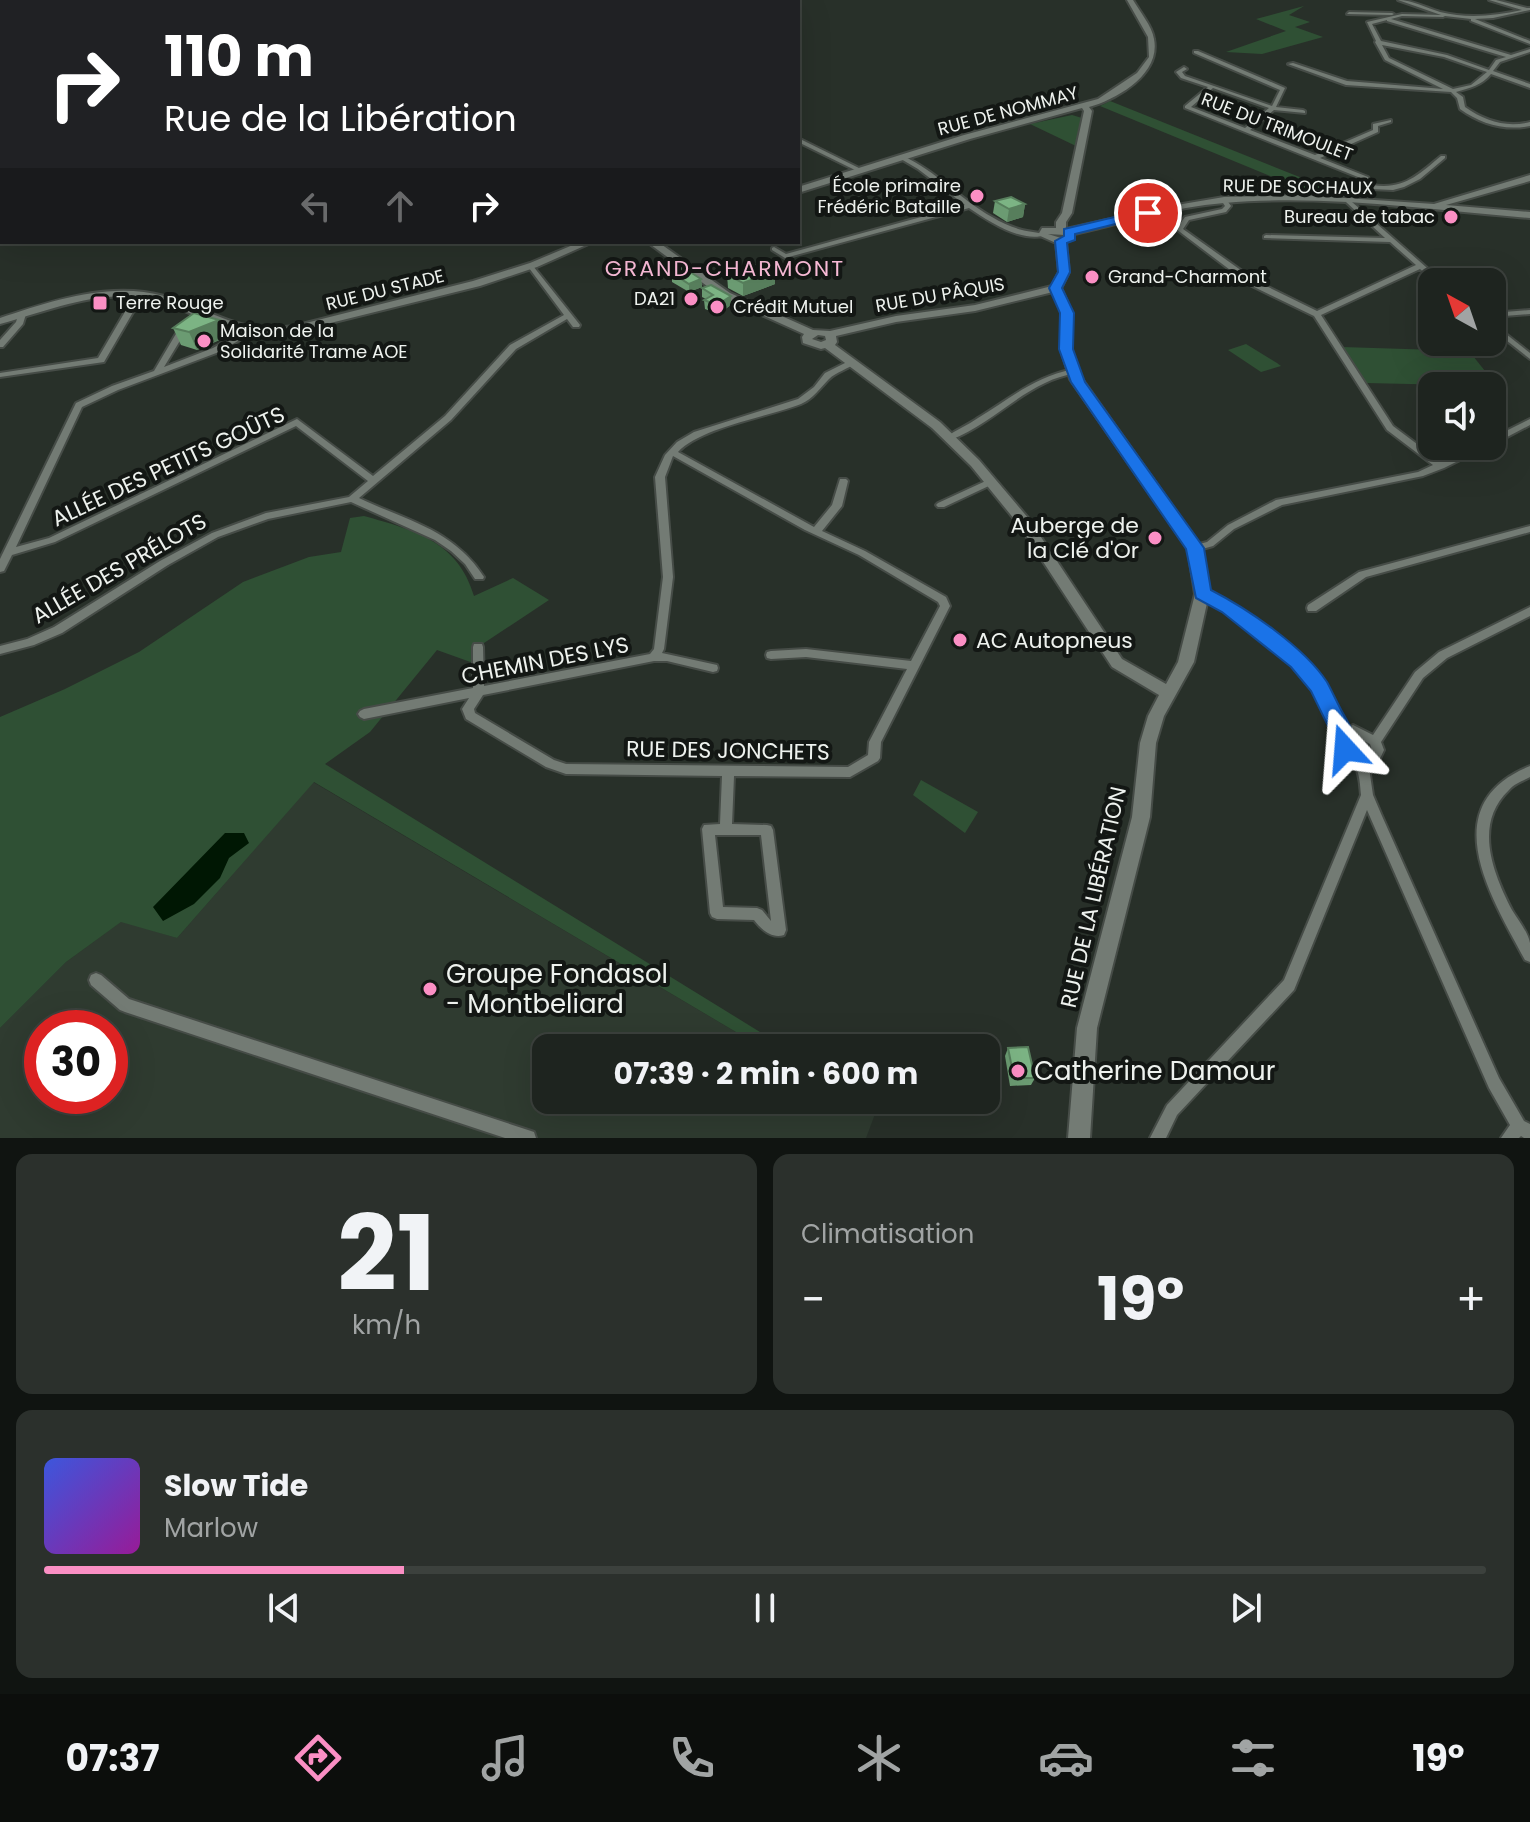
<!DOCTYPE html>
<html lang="fr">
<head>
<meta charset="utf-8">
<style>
  body { margin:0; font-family:Poppins,sans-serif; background:#2b302c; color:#f1f3f6; height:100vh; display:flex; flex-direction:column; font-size:30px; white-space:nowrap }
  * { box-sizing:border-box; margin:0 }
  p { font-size:26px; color:#a1a4a4 }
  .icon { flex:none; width:44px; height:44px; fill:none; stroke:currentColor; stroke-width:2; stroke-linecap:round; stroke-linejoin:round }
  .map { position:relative; height:1138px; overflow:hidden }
  .drawer { display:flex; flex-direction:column; gap:16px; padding:16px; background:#101411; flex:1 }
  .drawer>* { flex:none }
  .banner { position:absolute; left:0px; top:0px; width:800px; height:244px; box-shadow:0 8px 32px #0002,0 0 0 2px #3c413d; background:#202124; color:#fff; overflow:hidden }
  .needle { width:52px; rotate:320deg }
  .fabs { position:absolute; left:1418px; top:268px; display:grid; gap:16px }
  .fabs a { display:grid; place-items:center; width:88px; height:88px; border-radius:16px; background:#1e241f; box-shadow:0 8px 32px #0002,0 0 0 2px #3c413d; font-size:40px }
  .speed { position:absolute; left:24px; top:1010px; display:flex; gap:16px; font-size:40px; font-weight:700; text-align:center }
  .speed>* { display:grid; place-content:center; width:104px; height:104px; border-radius:50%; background:#1e241f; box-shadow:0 8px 32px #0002,0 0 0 2px #3c413d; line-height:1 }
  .speed .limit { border:12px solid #d22; background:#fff; color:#111 }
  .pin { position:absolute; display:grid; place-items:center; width:68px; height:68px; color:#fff; margin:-34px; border:4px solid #fff; border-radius:50%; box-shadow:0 2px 8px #0007 }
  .me { position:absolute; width:88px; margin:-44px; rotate:341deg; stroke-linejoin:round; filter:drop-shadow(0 0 6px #0008) }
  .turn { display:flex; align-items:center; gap:28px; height:168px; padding:0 32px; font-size:36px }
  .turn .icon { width:104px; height:104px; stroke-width:2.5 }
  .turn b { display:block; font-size:56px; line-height:68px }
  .lanes { display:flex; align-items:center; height:76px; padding:0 32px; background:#0003; justify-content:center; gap:40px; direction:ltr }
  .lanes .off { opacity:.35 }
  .big { font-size:60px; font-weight:700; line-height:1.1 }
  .drawer .card { flex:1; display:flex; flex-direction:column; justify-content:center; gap:12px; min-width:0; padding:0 28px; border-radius:16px; background:#2b302c }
  .drawer .dial { align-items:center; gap:0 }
  .dial b { font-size:104px; line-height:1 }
  .song { display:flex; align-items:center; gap:24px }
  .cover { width:96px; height:96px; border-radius:12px; background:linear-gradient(135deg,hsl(230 70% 55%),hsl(300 70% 35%)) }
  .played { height:8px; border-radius:4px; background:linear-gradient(90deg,#fb8fc4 25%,#3c413d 25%) }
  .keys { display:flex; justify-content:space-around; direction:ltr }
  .heat { display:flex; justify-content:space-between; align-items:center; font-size:44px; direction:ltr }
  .drawer .tiles { flex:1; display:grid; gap:16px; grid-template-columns:1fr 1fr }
  .card:last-child { grid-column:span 2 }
  .trip { position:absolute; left:532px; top:1034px; width:468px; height:80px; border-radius:16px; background:#1e241f; box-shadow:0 8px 32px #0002,0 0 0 2px #3c413d; font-weight:700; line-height:80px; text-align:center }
  .tab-bar { display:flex; height:128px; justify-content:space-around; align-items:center; background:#0c0e0c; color:#a1a4a4 }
  .tab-bar .icon { width:56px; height:56px }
  .tab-bar .active { color:#fb8fc4 }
  .tab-bar b { font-size:36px; color:#f1f3f6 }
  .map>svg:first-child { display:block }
  .built { fill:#2f3b30; fill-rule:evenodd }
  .green { fill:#2f5034 }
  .water { fill:#001703 }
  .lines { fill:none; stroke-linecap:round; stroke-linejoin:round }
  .minor-casing { stroke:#464c47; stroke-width:4 }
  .tertiary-casing { stroke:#464c47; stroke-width:4 }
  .minor { fill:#737b74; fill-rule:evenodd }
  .tertiary { fill:#737b74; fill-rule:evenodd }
  .wall { fill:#6b9b72 }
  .shaded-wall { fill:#577e5c }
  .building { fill:#7cb484; stroke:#577e5c; stroke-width:2 }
  .route { fill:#1a73e8; stroke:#114b97; stroke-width:2 }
  .poi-dot { fill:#fb8fc4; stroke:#131714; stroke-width:3 }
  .labels { text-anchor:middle; stroke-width:8; stroke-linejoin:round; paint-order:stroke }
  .far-street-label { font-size:18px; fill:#eef2ee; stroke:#131714 }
  .far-poi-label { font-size:18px; fill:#eef2ee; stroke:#131714; text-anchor:start }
  .far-quarter-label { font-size:22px; letter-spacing:2px; fill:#f8bad6; stroke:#131714 }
  .street-label { font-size:22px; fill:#eef2ee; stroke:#131714 }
  .poi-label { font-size:22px; fill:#eef2ee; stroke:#131714; text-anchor:end }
  .near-poi-label { font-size:26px; fill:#eef2ee; stroke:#131714; text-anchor:start }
</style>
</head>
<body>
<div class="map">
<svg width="1530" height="1138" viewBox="0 0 1530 1138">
  <rect width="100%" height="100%" fill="#283029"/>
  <path class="built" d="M313,782l450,266h-217v52h305l24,14 -9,24h-866v-110l66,-66 56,-41 55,17zM42,1028h68v68h-68z"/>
  <g class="green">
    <path d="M1304,6l-15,9 21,7 -15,5 28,10 -61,17 -36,-2 60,-21 -30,-12z"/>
    <path d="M1110,101l227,91 -13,6 -224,-92z"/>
    <path d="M1072,115l10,3 -6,28 -46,-22z"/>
    <path d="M1246,344l31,19 4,3 -20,6 -33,-22z"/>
    <path d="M1342,347l127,4 28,35 -131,-3z"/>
    <path d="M364,516c50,14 94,25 110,80l39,-18 36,22 -71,47 -2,17 -39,-14 -67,82 -45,32 461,284h-23l-449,-266 -137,156 -56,-16 -55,40 -66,66v-311l65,-28 74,-37 104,-70 66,-25 32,-5 9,-34z"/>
    <path d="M921,780l57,32 -13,21 -52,-38z"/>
  </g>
  <path class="water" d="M225,833h19l5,10 -20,15 -9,20 -26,26 -31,17 -10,-14z"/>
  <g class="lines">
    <g class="minor-casing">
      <g id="minor">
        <path d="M274,0h4l1,2h-4z"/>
        <path d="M538,0h5l-2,2h-5z"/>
        <rect x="600" y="0" width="4" height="2"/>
        <path d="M1398,0c14,0 29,8 42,12 28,7 54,4 82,-2l-33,-10h7l31,8h3v2l-37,8 -18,1 55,22v3l-59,-23v-2l-26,-3 -2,1 -41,-1 -11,3 120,36 19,-6v3l-30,10 -7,9 37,13v4l-39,-14c-9,11 -21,14 -35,18l7,5 2,10c20,14 41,21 65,15v4c-26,5 -49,-2 -70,-17l-3,-11 -6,-6 -105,-7 -58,-21 5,-1 54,18 96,8 -58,-29 -10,-18 1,-1 -9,-19 35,-8 39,1zM1387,20v1l119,36 -10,3 -7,10 -42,-15 -66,-14 -9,-17zM1382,45l62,12 43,15 -16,13 -18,4 -64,-31z"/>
        <path d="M1349,12l43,1 2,1 -2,1 -45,-1z"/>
        <rect x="0" y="17" width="2" height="3"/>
        <rect x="0" y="51" width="2" height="3"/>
        <path d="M1194,51h4l87,37 -9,19 27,3 2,1v2l-31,-3 -24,20 65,25 58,-25v-6l18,-4v2l-13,4v6l-58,26 48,19 4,8c32,5 46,-10 69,-29h4v2l-25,21 -16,8 -11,3 -22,-1 -18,10 -1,3 91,80h-8l-15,-13 -99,46 72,111 48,36 36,-16h11l-44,22 -21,8 -141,29 -48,24 -21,17 -18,5 -5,-3 2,-2 15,-4 21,-17 48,-25 142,-28 15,-7 -46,-35 -73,-114 -64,-31 -74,-56 9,-12 37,-8 3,-3 -4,-6 5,-1 5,7 -5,6 -37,8 -6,9 73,52 61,30 99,-46 -26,-23 -126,-4v-2l2,-1 119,3 -39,-36 2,-5 19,-11 -4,-7 -178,-71v-2l23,-19 -27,-9 -5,-6 8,-5 3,2 -5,3 3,4 87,30 8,-16 -86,-37zM1213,88l56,20 -24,20 -54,-21z"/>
        <rect x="0" y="60" width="2" height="4"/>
        <rect x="0" y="80" width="2" height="4"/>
        <rect x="0" y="102" width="2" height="4"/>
        <path d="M798,138l65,32 1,1 -5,1 -61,-30z"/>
        <path d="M2,153v4l-2,1v-4z"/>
        <path d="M903,156c33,15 58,44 89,61 10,6 19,10 30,13 8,2 17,2 24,5 -25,8 -56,-13 -77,-27l-184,50 -13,-8v-2l2,-1 12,7 179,-49 -47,-36 -17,-10v-2z"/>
        <path d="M2,180v4l-2,1v-4z"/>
        <path d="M529,266h4l47,59 -1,2h-6l-6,-8 -51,30 -65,71 -92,78c48,23 94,31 125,79l-1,2h-8l-10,-15 -14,-13 -16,-11 -84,-38 -83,17 -50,18 -50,28 -106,68 -28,12 -34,9v-8l27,-7 27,-12 106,-66 52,-28 54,-20 83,-16 19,-16 -72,-55 -241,116 -43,13 -8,16 -4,1v-13l76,-156 36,-17 42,-15 26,-44h3l4,2 -23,38 49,-19 35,-19h6l1,2 -36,21 -101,38 -36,17 -66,140 33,-9 248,-119 76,57 72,-60 65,-71 54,-30 -35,-47z"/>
        <path d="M136,293l7,2 -39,67 -104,15v-4l98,-15z"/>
        <path d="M1530,310v4l-38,3v-4z"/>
        <path d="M19,312h6l1,2 -3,10 -20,23h-3v-7l16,-18z"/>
        <path d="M1492,323l38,30v6l-38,-30z"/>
        <path d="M849,361h6l1,2c-8,6 -20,9 -27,16 -9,9 -16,20 -28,25 -33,13 -100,23 -123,48l136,75 18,-22 8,-26h6l2,2 -6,25 -20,25 43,20 81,46 4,9 -69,136 -1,16 -2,3 -28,16 -116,-1 -2,48 35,1 4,1 2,4 13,100 -2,5c-13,4 -23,-6 -30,-15l-37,-1 -5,-2 -2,-4 -8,-84 2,-4 16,-1 2,-48 -156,-2 -20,-7 -80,-48 -4,-10 7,-11 -105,21 -4,-2 -2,-3 2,-3 4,-2 109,-21v-41l1,-3h8l1,3 1,39 166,-32 4,-5 9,-72 -8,-100 10,-22 12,-13 17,-10 104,-33 16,-12 11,-14zM673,456l132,74 54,25 79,47 2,4 -29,55 -105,-12 -35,2 -4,1 -1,3 1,3 4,1 35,-2 101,12 -38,73 -1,13 -20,12 -282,-3 -12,-4 -79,-47 -1,-4 9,-14 171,-34h13l46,11 4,-1 1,-3 -1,-3 -55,-12 2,-4 9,-72 -8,-100zM715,835h46l10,86 -9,-11 -5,-2 -34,-1z"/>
        <path d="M1073,369l4,2 -1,2c-11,2 -21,5 -31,10 -34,16 -60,44 -95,57l-4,-3c10,-7 22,-12 32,-19 34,-21 55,-40 95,-49z"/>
        <path d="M1530,419v6l-38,20v-7z"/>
        <path d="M990,479l3,1 2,2 -2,2 -49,23h-6l-2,-2 2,-2z"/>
        <path d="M1530,526v6l-164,45 -50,34h-8l-1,-3 1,-3 51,-33z"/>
        <path d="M1202,590c15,6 30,16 43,24 49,32 77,62 101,114l7,-3 20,10 42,-63 24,-20 91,-45v9l-83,42 -24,20 -42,64 3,8 -6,13 -9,5 4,27 9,21 117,262 25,43 6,3v14h-6l-3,-2 -2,2h-18l9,-13 -21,-37 -122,-278 -73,180 -117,125 -11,23h-16l17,-33 117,-125 77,-185c-1,-9 -1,-23 -7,-30 -3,-4 -10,-8 -13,-13 -3,-5 -2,-12 -4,-18 -3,-11 -10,-23 -16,-34 -26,-47 -76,-78 -123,-103l-1,-3 1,-3zM1354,736l16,8 2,6 -3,7 -5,3 -13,-13 -1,-9z"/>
        <path d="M1530,766v11c-7,4 -16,7 -21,13 -36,34 -16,83 3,120 6,10 16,22 18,33 0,5 0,13 0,19l-5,-2c-34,-63 -92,-155 5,-194z"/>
        <path d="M96,973l5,2 28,24 399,131 6,2 2,6h-31l-380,-126 -5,-2 -29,-25 -2,-5 2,-5z"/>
      </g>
    </g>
    <g class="tertiary-casing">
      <g id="tertiary">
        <path d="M1127,0h6c7,12 19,26 21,39 7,35 -37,60 -65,68l3,4 -20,102 -6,9v7l99,-22 59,-10 76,-2 134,9 96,-29v6l-84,24 84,7v6c-102,-8 -204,-24 -306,-15 -51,4 -101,20 -150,31v5l-8,3 3,30 -8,16 11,25 -1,36 11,30 120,169 7,46 -15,68 -30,54 -8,27 -6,74 -53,211 -7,110h-22l9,-110 55,-211 8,-74 8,-27 11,-21 -47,-28 -93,-142 -48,-59 -39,-38 -107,-80 -4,1 -18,-6 -1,-6 2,-3 -82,-37 -75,-55h11l72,51 83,37 17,1 66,-15 79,-11 77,-19 7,-14 -3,-29 -18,-8 4,-7h14v-6l6,-9 22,-102 -2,-3 -112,31 -172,54v-6l166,-52 134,-36 39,-26 12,-16 -1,-20zM1048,234l17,1 1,1 -5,2zM1053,292l9,21 -1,36 9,30 118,170 7,45 -17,68 -12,22 -44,-25 -93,-140 -50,-59 -39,-38 -105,-77 2,-3 -1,-6 60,-14 79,-11zM818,335l7,1 1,4 -5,2 -9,-3z"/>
        <rect x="0" y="127" width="2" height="4"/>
        <path d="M580,242h13l-56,25 -57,19 -186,46c-33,5 -60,0 -91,-13 -19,-8 -37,-18 -58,-21 -49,-8 -98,13 -145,26v-6c51,-17 110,-37 164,-22 52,14 69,38 130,30l179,-45 57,-18z"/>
      </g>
    </g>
    <use href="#minor" class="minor"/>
    <use href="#tertiary" class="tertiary"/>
  </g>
  <g class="wall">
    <path d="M995,201l30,3 -2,13 -16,5 -14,-9z"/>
    <path d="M775,271v13l-32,12 -15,-8 -1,-13z"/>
    <path d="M672,273l29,6 1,8 -13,5 -17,-10z"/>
    <path d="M702,288l29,17 -13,9 -13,-5 -1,-9 2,-1 -4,-2z"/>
    <path d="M219,320l7,17 -29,13 -16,-5 -8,-17z"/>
    <path d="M1008,1048l27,30 -4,7 -21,1 -5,-30z"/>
  </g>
  <g class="shaded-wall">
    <path d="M1025,204l-2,13 -16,5 2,-13z"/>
    <path d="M775,271v13l-32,12v-13z"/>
    <path d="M701,279l1,8 -13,5v-8z"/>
    <path d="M731,296v9l-13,9 -1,-9z"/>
    <path d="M219,320l7,17 -29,13 -8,-18z"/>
  </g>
  <g class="building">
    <path d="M1011,197l14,7 -16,5 -14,-8z"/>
    <path d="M762,263l13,8 -32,12 -16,-8z"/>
    <path d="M684,268l17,11 -12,5 -17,-11z"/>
    <path d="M711,285l20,11 -14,9 -13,-5 9,-5 -11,-7z"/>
    <path d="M194,313l25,7 -30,12 -16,-4z"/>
    <path d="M1028,1047l7,31h-21l-6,-30z"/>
  </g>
  <path class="route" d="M1148,209l6,4 -2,2 -77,19v6l-8,3 3,29 -8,16 12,25 -1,36 12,33 119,166 7,42c37,19 93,57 116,92 6,11 11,23 17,33 7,13 16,26 9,41l-8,2 -8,-2 -4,-20 -22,-45 -20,-24 -69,-55 -26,-14 -10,-49 -115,-167 -12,-33 1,-36 -11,-25 9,-16 -3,-31 9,-5v-7z"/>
  <g class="poi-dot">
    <circle cx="977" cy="196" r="8"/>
    <circle cx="1451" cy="217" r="8"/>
    <circle cx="1092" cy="277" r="8"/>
    <circle cx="691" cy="299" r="8"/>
    <rect x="92" y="295" width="16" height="16" rx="4"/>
    <circle cx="717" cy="307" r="8"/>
    <circle cx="204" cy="341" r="8"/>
    <circle cx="1155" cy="538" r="8"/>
    <circle cx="960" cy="640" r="8"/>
    <circle cx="430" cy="989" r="8"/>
    <circle cx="1018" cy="1071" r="8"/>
  </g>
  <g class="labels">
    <g class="far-street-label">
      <text transform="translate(1008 111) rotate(-15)" y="6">RUE DE NOMMAY</text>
      <text transform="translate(1277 127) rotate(21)" y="6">RUE DU TRIMOULET</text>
      <text transform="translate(1298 187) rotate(1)" y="6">RUE DE SOCHAUX</text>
      <text transform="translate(385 290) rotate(-14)" y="6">RUE DU STADE</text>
      <text transform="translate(940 295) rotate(-10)" y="6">RUE DU PÂQUIS</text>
    </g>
    <g class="far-poi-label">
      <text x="961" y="192" text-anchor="end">École primaire<tspan x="961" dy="21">Frédéric Bataille</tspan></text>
      <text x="1435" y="223" text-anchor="end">Bureau de tabac</text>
      <text x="1108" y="283">Grand-Charmont</text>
      <text x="675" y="305" text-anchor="end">DA21</text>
      <text x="116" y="309">Terre Rouge</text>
      <text x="733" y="313">Crédit Mutuel</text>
      <text x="220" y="337">Maison de la<tspan x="220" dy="21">Solidarité Trame AOE</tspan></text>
    </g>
    <g class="far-quarter-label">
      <text x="725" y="276">GRAND-CHARMONT</text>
    </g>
    <g class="street-label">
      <text transform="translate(168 466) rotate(-25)" y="8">ALLÉE DES PETITS GOÛTS</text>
      <text transform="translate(119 568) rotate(-30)" y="8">ALLÉE DES PRÉLOTS</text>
      <text transform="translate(545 660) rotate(-11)" y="8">CHEMIN DES LYS</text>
      <text transform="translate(728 750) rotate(1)" y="8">RUE DES JONCHETS</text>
      <text transform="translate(1093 897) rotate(-77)" y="8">RUE DE LA LIBÉRATION</text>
    </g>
    <g class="poi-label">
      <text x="1139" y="533">Auberge de<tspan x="1139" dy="25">la Clé d'Or</tspan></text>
      <text x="976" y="648" text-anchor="start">AC Autopneus</text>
    </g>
    <g class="near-poi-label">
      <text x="446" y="983">Groupe Fondasol<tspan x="446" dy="30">- Montbeliard</tspan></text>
      <text x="1034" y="1080">Catherine Damour</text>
    </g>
  </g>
</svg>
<div class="fabs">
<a><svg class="needle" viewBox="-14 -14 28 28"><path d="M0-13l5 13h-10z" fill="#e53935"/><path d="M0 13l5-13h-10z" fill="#a1a4a4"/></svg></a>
<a><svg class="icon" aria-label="sound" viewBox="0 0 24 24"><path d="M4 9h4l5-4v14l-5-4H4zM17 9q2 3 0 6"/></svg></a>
</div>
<div class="speed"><div class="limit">30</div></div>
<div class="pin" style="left:1148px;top:213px;background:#d93025"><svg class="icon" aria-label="arrive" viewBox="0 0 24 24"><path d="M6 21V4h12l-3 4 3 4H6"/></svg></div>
<svg class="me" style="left:1345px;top:749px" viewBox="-20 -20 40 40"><path d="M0-17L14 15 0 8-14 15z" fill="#1a73e8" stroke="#fff" stroke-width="4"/></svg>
<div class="trip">07:39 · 2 min · 600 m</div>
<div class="banner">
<div class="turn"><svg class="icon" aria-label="right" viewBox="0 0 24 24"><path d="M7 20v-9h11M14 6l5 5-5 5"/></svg><div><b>110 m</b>Rue de la Libération</div></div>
<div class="lanes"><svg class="icon off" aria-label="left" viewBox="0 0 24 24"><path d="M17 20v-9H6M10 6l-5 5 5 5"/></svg><svg class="icon off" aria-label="ahead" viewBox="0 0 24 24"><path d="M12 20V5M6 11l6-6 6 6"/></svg><svg class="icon" aria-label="right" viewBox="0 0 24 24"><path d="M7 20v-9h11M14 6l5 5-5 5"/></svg></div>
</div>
</div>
<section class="drawer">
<div class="tiles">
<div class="card dial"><b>21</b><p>km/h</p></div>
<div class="card"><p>Climatisation</p>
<div class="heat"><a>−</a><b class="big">19°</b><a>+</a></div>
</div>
<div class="card">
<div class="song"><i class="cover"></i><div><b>Slow Tide</b><p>Marlow</p></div></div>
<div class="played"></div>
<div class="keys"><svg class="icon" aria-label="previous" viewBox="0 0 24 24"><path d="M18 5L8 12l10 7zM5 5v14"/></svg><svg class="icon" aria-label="pause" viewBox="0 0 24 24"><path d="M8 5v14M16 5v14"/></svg><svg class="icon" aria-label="next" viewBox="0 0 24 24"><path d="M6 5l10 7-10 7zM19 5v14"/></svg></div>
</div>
</div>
</section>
<nav class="tab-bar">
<b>07:37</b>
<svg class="icon active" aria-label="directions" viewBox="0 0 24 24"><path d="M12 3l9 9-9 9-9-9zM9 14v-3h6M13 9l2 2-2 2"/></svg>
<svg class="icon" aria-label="music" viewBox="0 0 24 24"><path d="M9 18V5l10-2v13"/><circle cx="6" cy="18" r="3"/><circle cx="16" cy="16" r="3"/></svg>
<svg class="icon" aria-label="phone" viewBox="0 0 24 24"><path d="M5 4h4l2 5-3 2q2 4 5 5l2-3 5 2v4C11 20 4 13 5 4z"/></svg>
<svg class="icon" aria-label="climate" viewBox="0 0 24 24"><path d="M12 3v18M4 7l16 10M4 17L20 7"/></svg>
<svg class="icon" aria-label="car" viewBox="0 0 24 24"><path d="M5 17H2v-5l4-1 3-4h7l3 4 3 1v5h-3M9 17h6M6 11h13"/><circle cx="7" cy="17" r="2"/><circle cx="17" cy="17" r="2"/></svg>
<svg class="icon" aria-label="filters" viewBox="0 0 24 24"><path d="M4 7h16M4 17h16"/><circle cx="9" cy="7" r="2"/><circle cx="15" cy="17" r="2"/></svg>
<b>19°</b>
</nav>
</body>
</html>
